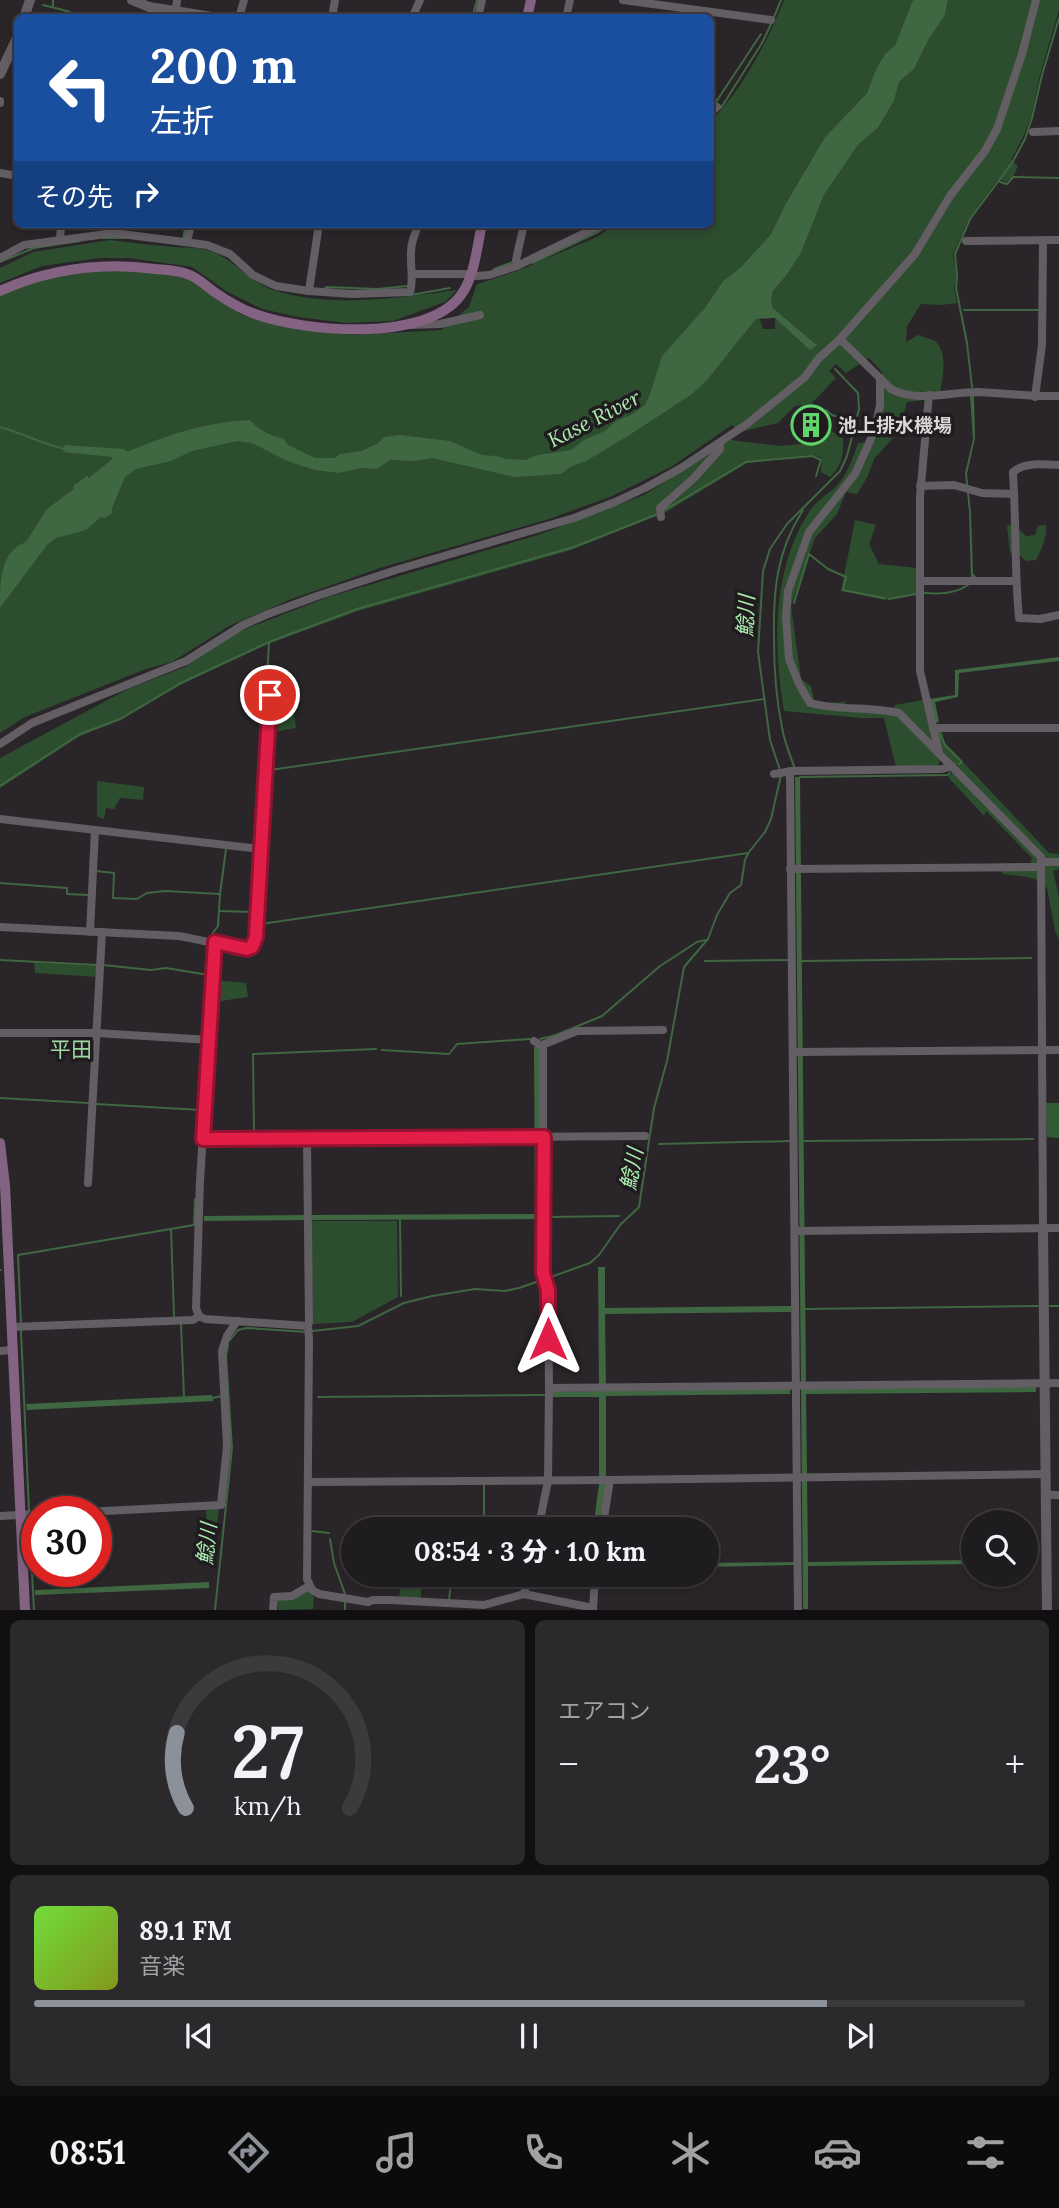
<!DOCTYPE html>
<html lang="ja">
<head>
<meta charset="utf-8">
<style>
  body { margin:0; font-family:Lora,"Noto Sans JP",serif; background:#2c292c; color:#f1f3f6; height:100vh; display:flex; flex-direction:column; font-size:26px; white-space:nowrap }
  * { box-sizing:border-box; margin:0 }
  p { font-size:23px; color:#a1a1a4 }
  .icon { flex:none; width:38px; height:38px; fill:none; stroke:currentColor; stroke-width:2; stroke-linecap:round; stroke-linejoin:round }
  .map { position:relative; height:1610px; overflow:hidden }
  .drawer { display:flex; flex-direction:column; gap:10px; padding:10px; background:#110f11; flex:1 }
  .drawer>* { flex:none }
  .banner { position:absolute; left:14px; top:14px; width:700px; height:214px; border-radius:10px; box-shadow:0 4px 10px #0003,0 0 0 2px #3c3a3d; background:#1a4fa0; color:#fff; overflow:hidden }
  .fabs { position:absolute; left:961px; top:1510px; display:grid; gap:14px }
  .fabs a { display:grid; place-items:center; width:77px; height:77px; border-radius:50%; background:#1f1c1f; box-shadow:0 4px 10px #0003,0 0 0 2px #3c3a3d; font-size:35px }
  .speed { position:absolute; left:21px; top:1496px; display:flex; gap:14px; font-size:35px; font-weight:700; text-align:center }
  .speed>* { display:grid; place-content:center; width:91px; height:91px; border-radius:50%; background:#1f1c1f; box-shadow:0 4px 10px #0003,0 0 0 2px #3c3a3d; line-height:1 }
  .speed .limit { border:10px solid #d22; background:#fff; color:#111 }
  .pin { position:absolute; display:grid; place-items:center; width:60px; height:60px; color:#fff; margin:-30px; border:4px solid #fff; border-radius:50%; box-shadow:0 2px 7px #0007 }
  .me { position:absolute; width:77px; margin:-38px; rotate:0deg; stroke-linejoin:round; filter:drop-shadow(0 0 5px #0008) }
  .turn { display:flex; align-items:center; gap:24px; height:147px; padding:0 21px; font-size:32px }
  .turn .icon { width:91px; height:91px; stroke-width:2.5 }
  .turn b { display:block; font-size:49px; line-height:60px }
  .then { display:flex; align-items:center; height:66px; padding:0 21px; background:#0003; gap:14px; font-size:26px }
  .big { font-size:52px; font-weight:800; line-height:1.1 }
  .drawer .widget { flex:1; display:flex; flex-direction:column; justify-content:center; gap:10px; min-width:0; padding:0 24px; border-radius:10px; background:#2c292c }
  .drawer .dial { align-items:center; gap:0 }
  .dial svg { height:182px; overflow:visible; fill:none; stroke:#3c3a3d; stroke-width:7; stroke-linecap:round; text-anchor:middle }
  .dial text { fill:#f1f3f6; stroke:none }
  .song { display:flex; align-items:center; gap:21px }
  .cover { width:84px; height:84px; border-radius:10px; background:linear-gradient(135deg,hsl(100 70% 55%),hsl(70 70% 35%)) }
  .played { height:7px; border-radius:4px; background:linear-gradient(90deg,#8c9099 80%,#3c3a3d 80%) }
  .keys { display:flex; justify-content:space-around; direction:ltr }
  .heat { display:flex; justify-content:space-between; align-items:center; font-size:38px; direction:ltr }
  .drawer .tiles { flex:1; display:grid; gap:10px; grid-template-columns:1fr 1fr }
  .widget:last-child { grid-column:span 2 }
  .trip { position:absolute; left:341px; top:1517px; width:378px; height:70px; border-radius:35px; background:#1f1c1f; box-shadow:0 4px 10px #0003,0 0 0 2px #3c3a3d; font-weight:800; line-height:70px; text-align:center }
  .menu { display:flex; height:112px; justify-content:space-around; align-items:center; background:#0c0b0c; color:#a1a1a4 }
  .menu .icon { width:49px; height:49px }
  .menu .selected { color:#8c9099 }
  .menu b { font-size:32px; color:#f1f3f6 }
  .map>svg:first-child { display:block }
  .green { fill:#2d4d2f }
  .forest { fill:#325a35 }
  .water { fill:#3f6741 }
  .lines { fill:none; stroke-linecap:round; stroke-linejoin:round }
  .stream { stroke:#3f6741; stroke-width:2 }
  .minor { stroke:#635e63; stroke-width:8 }
  .tertiary { stroke:#635e63; stroke-width:10 }
  .secondary { stroke:#836282; stroke-width:10 }
  .route-casing { stroke:#92132f; stroke-width:18 }
  .route { stroke:#e11d48; stroke-width:12 }
  .labels { text-anchor:middle; stroke-width:7; stroke-linejoin:round; paint-order:stroke }
  .poi-label { font-size:19px; font-weight:bold; fill:#d9d6d8; stroke:#1f1b1f; text-anchor:start }
  .water-label { font-size:21px; font-style:italic; fill:#abebad; stroke:#1f1b1f }
  .neighbourhood-label { font-size:21px; fill:#9dd9a0; stroke:#1f1b1f }
</style>
</head>
<body>
<div class="map">
<svg width="1059" height="1610" viewBox="0 0 1059 1610">
  <rect width="100%" height="100%" fill="#292529"/>
  <g class="green">
    <path d="M784,0h129l-18,45 -10,9 -9,15 -9,24 -42,44 -39,66 -15,31 -31,34 -17,13 -19,28 4,70 48,-60h4l3,10h12v-11l6,3 22,23h13l-43,-36 -2,-7 2,-10 13,-15 15,-23 23,-58 34,-50 20,-17 16,-27 5,-19 15,-13 15,-30 16,-24 3,-15h111v10l-19,65 -9,42 -7,18 -13,25 7,6 -4,9 -8,7 -8,-3 -30,41 -15,34 3,23 -2,11 3,15 -16,2 -20,-1 -14,22 -1,16 12,-7c5,2 12,3 17,6 13,11 8,37 5,52h-13l-2,7 -18,2 -8,29 -25,28 -6,17 -11,18 -11,-2 -9,22 -22,24 -24,68 10,73 10,7 3,14 15,3 16,-1 1,9 47,3 2,-9 28,-5 17,62 -3,4 -41,1 -12,-49h-22l-78,-7c-11,-67 -12,-141 25,-199 7,-12 22,-19 31,-30 9,-12 13,-25 18,-39l15,-1 10,-38 -1,-32 -13,-14 -23,15 -10,-9 -7,7 7,7 -25,26 -16,2 -17,17 -38,9 -8,-7 -61,42 -61,30 -61,22 -169,49 -91,32 -60,26 -57,36 -26,7 -121,48 -25,16v-438l43,-17 55,-8 27,-1 55,7 17,8 45,31 41,12 70,8 88,-5 28,-23 8,-23 40,-13 80,-34 18,-13h95l1,-103c31,-31 57,-80 73,-121z"/>
    <path d="M110,240c22,3 43,5 64,7 11,1 23,0 33,3 26,7 42,33 69,41 58,17 122,7 181,-1l-12,12 -52,19 -46,2 -49,-6 -36,-8 -36,-18 -34,-24 -63,-9h-30l-57,8 -42,17v-15l33,-16z"/>
    <path d="M821,425l22,13c1,15 -1,29 -13,39l-9,-5 1,-14 -10,-3 -65,8 -81,49 -95,38 -213,61 -90,33 -86,40 -61,36 -41,16 -80,52v-30l128,-69 57,-22 50,-34 93,-36 210,-62 106,-40 86,-55 50,6 21,-2z"/>
    <path d="M855,520l21,5 -7,19 10,20 38,4v26l-32,6 -44,-9z"/>
    <path d="M1013,523l13,13 9,-1 3,-9 8,-1c1,13 -4,24 -10,35l-10,1 -8,-7 -8,-1 -3,-27z"/>
    <path d="M291,694l5,34 -27,5 3,-36z"/>
    <path d="M942,731l3,12 104,110 10,1v15l-6,2 6,26v43l-4,-9 -8,-43c-9,-13 -30,-12 -45,-14v-11h29l1,-5 -46,-47 -2,5 -36,-39 10,-9 -18,-20 -4,-15z"/>
    <path d="M97,781l47,6 -1,13 -23,-2 -6,11 -8,-1 -2,11 -7,-2z"/>
    <path d="M34,963l63,3v11l-62,-4z"/>
    <path d="M215,980l31,3 2,14 -34,5z"/>
    <path d="M311,1221h86l1,76 -46,25 -39,2z"/>
    <path d="M219,1507l-3,27 -4,5 -4,19 -2,-49z"/>
    <path d="M401,1582h20v18l-22,-2z"/>
    <path d="M309,1591l5,6 -1,12 -35,1v-10l15,-1z"/>
  </g>
  <path class="forest" d="M1046,1103h13v35l-12,-1z"/>
  <g class="water">
    <path d="M913,0h35l-3,15 -16,24 -15,30 -15,13 -5,19 -16,27 -20,17 -34,50 -23,58 -15,23 -13,15 -2,10 2,7 44,37 -7,5 -35,-32 -19,1 -48,60 -16,15 -64,42 -42,25 -16,6 -9,7 -47,3 -82,-19 -19,3 -23,-1 -13,9 -16,-1 -22,5 -24,-3 -28,-9 -35,-18 -15,-2 -45,10 -21,10 -35,8 -11,8 -13,31v5l-7,5 -4,-1 -15,13 -30,8 -9,7 -47,63c0,-26 0,-57 26,-66l21,-33 27,-20 -1,-3 14,-10 2,2 23,-19v-2l-49,-5 2,-7 59,4 3,3c40,-17 79,-30 123,-32 6,8 23,18 33,18l5,7 27,13h20l5,-4 21,-3 16,-7 7,-7 16,-2 50,6 32,14 14,1 10,3 19,1 13,-5 33,-5 13,-10 21,-9 11,-10 15,-6 14,-10 4,-8 13,-41 42,-47 19,-28 17,-13 31,-34 15,-31 39,-66 42,-44 9,-24 9,-15 10,-9z"/>
    <path d="M970,396h4l1,42 -8,36 4,38 2,61 6,7 -8,-1 -2,-67 -4,-39 8,-34z"/>
    <path d="M1059,657v4l-100,12 -1,24 -23,5 4,20 -4,1 -5,-24 25,-4v-25z"/>
    <path d="M795,777h5l6,605h-5z"/>
    <path d="M534,1047h5l1,172 -228,1v-5l223,-1z"/>
    <path d="M305,1215v5l-101,1v-5z"/>
    <path d="M598,1267h7v41l186,-2v6l-186,2 1,77 184,-2v5l-184,2v87l-8,46h-5l6,-45v-87h-47v-5l47,-1z"/>
    <path d="M1036,1387v5l-230,2 2,168 165,-2v4l-165,2v43h-5l-2,-221z"/>
    <path d="M212,1395l1,6 -186,9 -1,-6z"/>
    <path d="M795,1562l-1,3 -87,2v-4z"/>
    <path d="M209,1582v6l-174,7v-5z"/>
  </g>
  <g class="lines">
    <g class="stream">
      <path d="M43,5l24,6 16,7"/>
      <path d="M53,6v-6"/>
      <path d="M774,17l7,-17"/>
      <path d="M472,18l5,-18"/>
      <path d="M682,18l1,-3"/>
      <path d="M710,99l8,1"/>
      <path d="M716,102l45,-68"/>
      <path d="M721,108l41,-65 10,-21"/>
      <path d="M1000,182l7,2 6,-7 46,1"/>
      <path d="M103,238h22"/>
      <path d="M183,239l3,-15"/>
      <path d="M0,262l34,-14 46,-7"/>
      <path d="M533,263l65,-31 12,-8"/>
      <path d="M494,269l19,-7"/>
      <path d="M324,290l2,-3 51,2 30,-3"/>
      <path d="M411,295l39,-7"/>
      <path d="M964,310h76"/>
      <path d="M972,387l-5,-44 -11,-55 1,-12 -2,-22 15,-35 42,-56 13,-24 7,-21 10,-43 17,-57"/>
      <path d="M826,410l6,5 23,7"/>
      <path d="M0,427c22,6 42,17 65,22"/>
      <path d="M806,505l34,-34 7,-15 12,-47 -1,-16 -23,-24"/>
      <path d="M663,511l83,-49 66,-6 9,4 -5,16"/>
      <path d="M924,593c16,1 30,1 44,-8"/>
      <path d="M889,599l27,-5"/>
      <path d="M794,603l15,-49 19,15 18,8 -3,13 41,8"/>
      <path d="M266,695l3,-53"/>
      <path d="M939,732l6,13 17,17 -3,2"/>
      <path d="M795,769c-5,-14 -11,-28 -13,-42 -6,-29 -8,-58 -8,-87 -1,-48 2,-88 29,-130"/>
      <path d="M270,770l494,-71"/>
      <path d="M780,770l-10,-30 -12,-88 5,-81 7,-22 17,-25 20,-20"/>
      <path d="M800,777l148,-2 2,-2"/>
      <path d="M0,786l80,-52 40,-15 61,-36 88,-41 88,-33 217,-62 84,-33"/>
      <path d="M96,871l18,2 -1,25 24,1 10,-6 18,-2 55,3"/>
      <path d="M0,883l67,5v6l21,1"/>
      <path d="M220,911l33,1"/>
      <path d="M261,924l487,-71"/>
      <path d="M252,925l1,-9"/>
      <path d="M211,939l1,-5 6,-8 2,-32 6,-45"/>
      <path d="M0,960l97,5"/>
      <path d="M705,961l84,-1"/>
      <path d="M802,961l229,-3"/>
      <path d="M103,965l48,5 15,-2 43,7"/>
      <path d="M208,998l3,-54"/>
      <path d="M540,1039l16,-4 46,-19 58,-50 37,-24 8,-2"/>
      <path d="M382,1050l67,4 8,-10 73,-5"/>
      <path d="M0,1098l89,5"/>
      <path d="M96,1104l105,6"/>
      <path d="M254,1133l-1,-79 123,-5"/>
      <path d="M804,1141l229,-2"/>
      <path d="M659,1144l132,-3"/>
      <path d="M547,1217l72,-1"/>
      <path d="M400,1220l1,76"/>
      <path d="M171,1229l3,87"/>
      <path d="M0,1270h1"/>
      <path d="M548,1278l42,-15 9,-8 21,-30 19,-18 15,-99 13,-47 17,-94 24,-28 9,-24 13,-22 11,-8 4,-25 4,-8 16,-20 6,-13 10,-44"/>
      <path d="M1050,1306h9"/>
      <path d="M805,1309l233,-3"/>
      <path d="M21,1322l-3,-67 176,-30 1,-26"/>
      <path d="M181,1324l3,72"/>
      <path d="M21,1331l8,180"/>
      <path d="M312,1331l46,-5 46,-23 28,-7 43,-7 30,2 14,-3 23,-8"/>
      <path d="M230,1340l8,-10 9,-2 60,4"/>
      <path d="M318,1397l226,-2"/>
      <path d="M213,1398l9,-2"/>
      <path d="M29,1516l5,94"/>
      <path d="M484,1530v-45"/>
      <path d="M312,1531l17,2"/>
      <path d="M330,1539l4,24 11,31"/>
      <path d="M449,1600l3,-25"/>
      <path d="M345,1602v8"/>
      <path d="M215,1610l17,-162 -6,-92 2,-11"/>
    </g>
    <g class="minor">
      <path d="M623,0l148,20"/>
      <path d="M176,11l1,-11"/>
      <path d="M239,18l5,-18"/>
      <path d="M332,18l3,-18"/>
      <path d="M412,18l8,-18"/>
      <path d="M478,18l4,-18"/>
      <path d="M566,18l4,-18"/>
      <path d="M0,101v2"/>
      <path d="M710,103l7,4 -7,6"/>
      <path d="M1033,132l26,-1"/>
      <path d="M0,173l18,3"/>
      <path d="M60,240l1,-16"/>
      <path d="M966,241l93,-1"/>
      <path d="M187,242l4,-18"/>
      <path d="M0,258l24,-13 90,-12 93,12 23,9 23,21 23,11 33,5 43,3 58,-2c4,-13 0,-27 1,-40 0,-10 4,-19 8,-28"/>
      <path d="M517,266l-1,-6 8,-36"/>
      <path d="M412,274h54l11,2 12,-1 28,-9 86,-42"/>
      <path d="M309,291l10,-67"/>
      <path d="M411,325l29,-1 40,-9"/>
      <path d="M840,339l51,50c26,14 58,3 86,3 28,1 54,5 82,4"/>
      <path d="M880,378v27l-6,27 -19,42 -46,58 -21,59 -2,26 3,42 10,25 11,19c29,8 60,3 89,10l142,144 2,371"/>
      <path d="M929,395l-9,101v175l19,82"/>
      <path d="M1035,397l7,-52 1,-105"/>
      <path d="M920,486l34,-1 28,8 32,1 -1,-22c11,-10 32,-8 46,-7"/>
      <path d="M1014,494c2,41 1,83 5,124l21,1 19,-4"/>
      <path d="M661,517l-1,-9 34,-30 26,-29v-6"/>
      <path d="M920,581h95"/>
      <path d="M933,728h126"/>
      <path d="M0,744l32,-21 154,-62 57,-36 25,-11 49,-18 79,-26 178,-52 41,-16 30,-14 36,-20 66,-44 58,-47 13,-18 22,-20 75,-85 35,-58 35,-45 12,-22 25,-75 14,-54"/>
      <path d="M790,771l8,839"/>
      <path d="M774,774l19,-3 149,-2 10,-3"/>
      <path d="M0,819l261,30"/>
      <path d="M1041,862h18"/>
      <path d="M790,869l250,-2"/>
      <path d="M0,927l178,9c17,2 62,15 74,11l4,-10 14,-242"/>
      <path d="M90,932l5,-102"/>
      <path d="M0,1033h96l114,7"/>
      <path d="M534,1041l9,6v226l5,17 1,98 510,-5"/>
      <path d="M542,1045l35,-14 86,-1"/>
      <path d="M793,1052l266,-2"/>
      <path d="M203,1139l442,-3"/>
      <path d="M307,1139l2,183 -1,4"/>
      <path d="M88,1183l14,-251"/>
      <path d="M795,1231l264,-3"/>
      <path d="M199,1316l-3,-8 4,-127 15,-239"/>
      <path d="M12,1327l181,-7 6,-4 6,3 103,7 1,13 -2,240 5,11 7,4 49,8 5,-2h18l93,5 40,-11 69,14"/>
      <path d="M0,1351l13,-1"/>
      <path d="M309,1482l301,-2 436,-6"/>
      <path d="M1046,1495h13"/>
      <path d="M85,1512l136,-7 6,-59 -5,-95 5,-15 10,-15"/>
      <path d="M0,1516l37,-2"/>
      <path d="M538,1530l10,-49 1,-93"/>
      <path d="M602,1530l8,-50"/>
      <path d="M524,1594l4,-19"/>
      <path d="M273,1610l1,-13 18,-1 17,-10"/>
      <path d="M593,1610l2,-35"/>
    </g>
    <g class="tertiary">
      <path d="M132,0l17,7 69,11"/>
      <path d="M24,18l6,-18"/>
      <path d="M0,74l18,-38"/>
      <path d="M1043,1228l4,382"/>
    </g>
    <g class="secondary">
      <path d="M527,18l4,-18"/>
      <path d="M0,291c49,-22 102,-29 155,-22 10,1 22,1 32,5 10,3 18,11 26,17 13,9 27,18 42,23 50,18 171,29 206,-19 14,-19 16,-49 21,-71"/>
      <path d="M0,1143l5,42 20,425"/>
    </g>
  </g>
  <g class="lines">
    <g class="route-casing">
      <path id="route" d="M270,695l-14,242 -4,10 -5,2 -32,-7 -12,197 341,-2 -1,136 5,17v49"/>
    </g>
    <use href="#route" class="route"/>
  </g>
  <defs>
    <g id="building-ring" transform="scale(2.0125)"><circle r="9.5" fill="#1f1b1f" stroke="#5fd56b" stroke-width="1.5"/><path d="M-4-6H4V6H1V3H-1V6H-4ZM-2.5-4.3h1.7v1.8h-1.7ZM.8-4.3h1.7v1.8H.8ZM-2.5-1h1.7V.8h-1.7ZM.8-1h1.7V.8H.8Z" fill="#5fd56b"/></g>
  </defs>
  <g fill-rule="evenodd">
    <use href="#building-ring" x="811" y="425"/>
  </g>
  <g class="labels">
    <g class="poi-label">
      <text x="838" y="432">池上排水機場</text>
    </g>
    <g class="water-label">
      <text transform="translate(594 419) rotate(-27)" y="7">Kase River</text>
      <text transform="translate(746 616) rotate(-87)" y="7">鯰川</text>
      <text transform="translate(632 1169) rotate(-79)" y="7">鯰川</text>
      <text transform="translate(207 1544) rotate(-84)" y="7">鯰川</text>
    </g>
    <g class="neighbourhood-label">
      <text x="71" y="1057">平田</text>
    </g>
  </g>
</svg>
<div class="fabs">
<a><svg class="icon" aria-label="search" viewBox="0 0 24 24"><circle cx="10" cy="10" r="6"/><path d="M15 15l6 6"/></svg></a>
</div>
<div class="speed"><div class="limit">30</div></div>
<div class="pin" style="left:270px;top:695px;background:#d93025"><svg class="icon" aria-label="arrive" viewBox="0 0 24 24"><path d="M6 21V4h12l-3 4 3 4H6"/></svg></div>
<svg class="me" style="left:548px;top:1339px" viewBox="-20 -20 40 40"><path d="M0-17L14 15 0 8-14 15z" fill="#e11d48" stroke="#fff" stroke-width="4"/></svg>
<div class="trip">08:54 · 3 分 · 1.0 km</div>
<div class="banner">
<div class="turn"><svg class="icon" aria-label="left" viewBox="0 0 24 24"><path d="M17 20v-9H6M10 6l-5 5 5 5"/></svg><div><b>200 m</b>左折</div></div>
<div class="then">その先<svg class="icon" aria-label="right" viewBox="0 0 24 24"><path d="M7 20v-9h11M14 6l5 5-5 5"/></svg></div>
</div>
</div>
<section class="drawer">
<div class="tiles">
<div class="widget dial"><svg viewBox="0 0 100 80">
<path d="M14 69A42 42 0 1 1 86 69"/>
<path d="M14 69A42 42 0 0 1 10 36" stroke="#8c9099"/>
<text x="50" y="56" font-size="32" font-weight="700">27</text>
<text x="50" y="72" font-size="11">km/h</text>
</svg></div>
<div class="widget"><p>エアコン</p>
<div class="heat"><a>−</a><b class="big">23°</b><a>+</a></div>
</div>
<div class="widget">
<div class="song"><i class="cover"></i><div><b>89.1 FM</b><p>音楽</p></div></div>
<div class="played"></div>
<div class="keys"><svg class="icon" aria-label="previous" viewBox="0 0 24 24"><path d="M18 5L8 12l10 7zM5 5v14"/></svg><svg class="icon" aria-label="pause" viewBox="0 0 24 24"><path d="M8 5v14M16 5v14"/></svg><svg class="icon" aria-label="next" viewBox="0 0 24 24"><path d="M6 5l10 7-10 7zM19 5v14"/></svg></div>
</div>
</div>
</section>
<nav class="menu">
<b>08:51</b>
<svg class="icon selected" aria-label="directions" viewBox="0 0 24 24"><path d="M12 3l9 9-9 9-9-9zM9 14v-3h6M13 9l2 2-2 2"/></svg>
<svg class="icon" aria-label="music" viewBox="0 0 24 24"><path d="M9 18V5l10-2v13"/><circle cx="6" cy="18" r="3"/><circle cx="16" cy="16" r="3"/></svg>
<svg class="icon" aria-label="phone" viewBox="0 0 24 24"><path d="M5 4h4l2 5-3 2q2 4 5 5l2-3 5 2v4C11 20 4 13 5 4z"/></svg>
<svg class="icon" aria-label="climate" viewBox="0 0 24 24"><path d="M12 3v18M4 7l16 10M4 17L20 7"/></svg>
<svg class="icon" aria-label="car" viewBox="0 0 24 24"><path d="M5 17H2v-5l4-1 3-4h7l3 4 3 1v5h-3M9 17h6M6 11h13"/><circle cx="7" cy="17" r="2"/><circle cx="17" cy="17" r="2"/></svg>
<svg class="icon" aria-label="filters" viewBox="0 0 24 24"><path d="M4 7h16M4 17h16"/><circle cx="9" cy="7" r="2"/><circle cx="15" cy="17" r="2"/></svg>
</nav>
</body>
</html>
